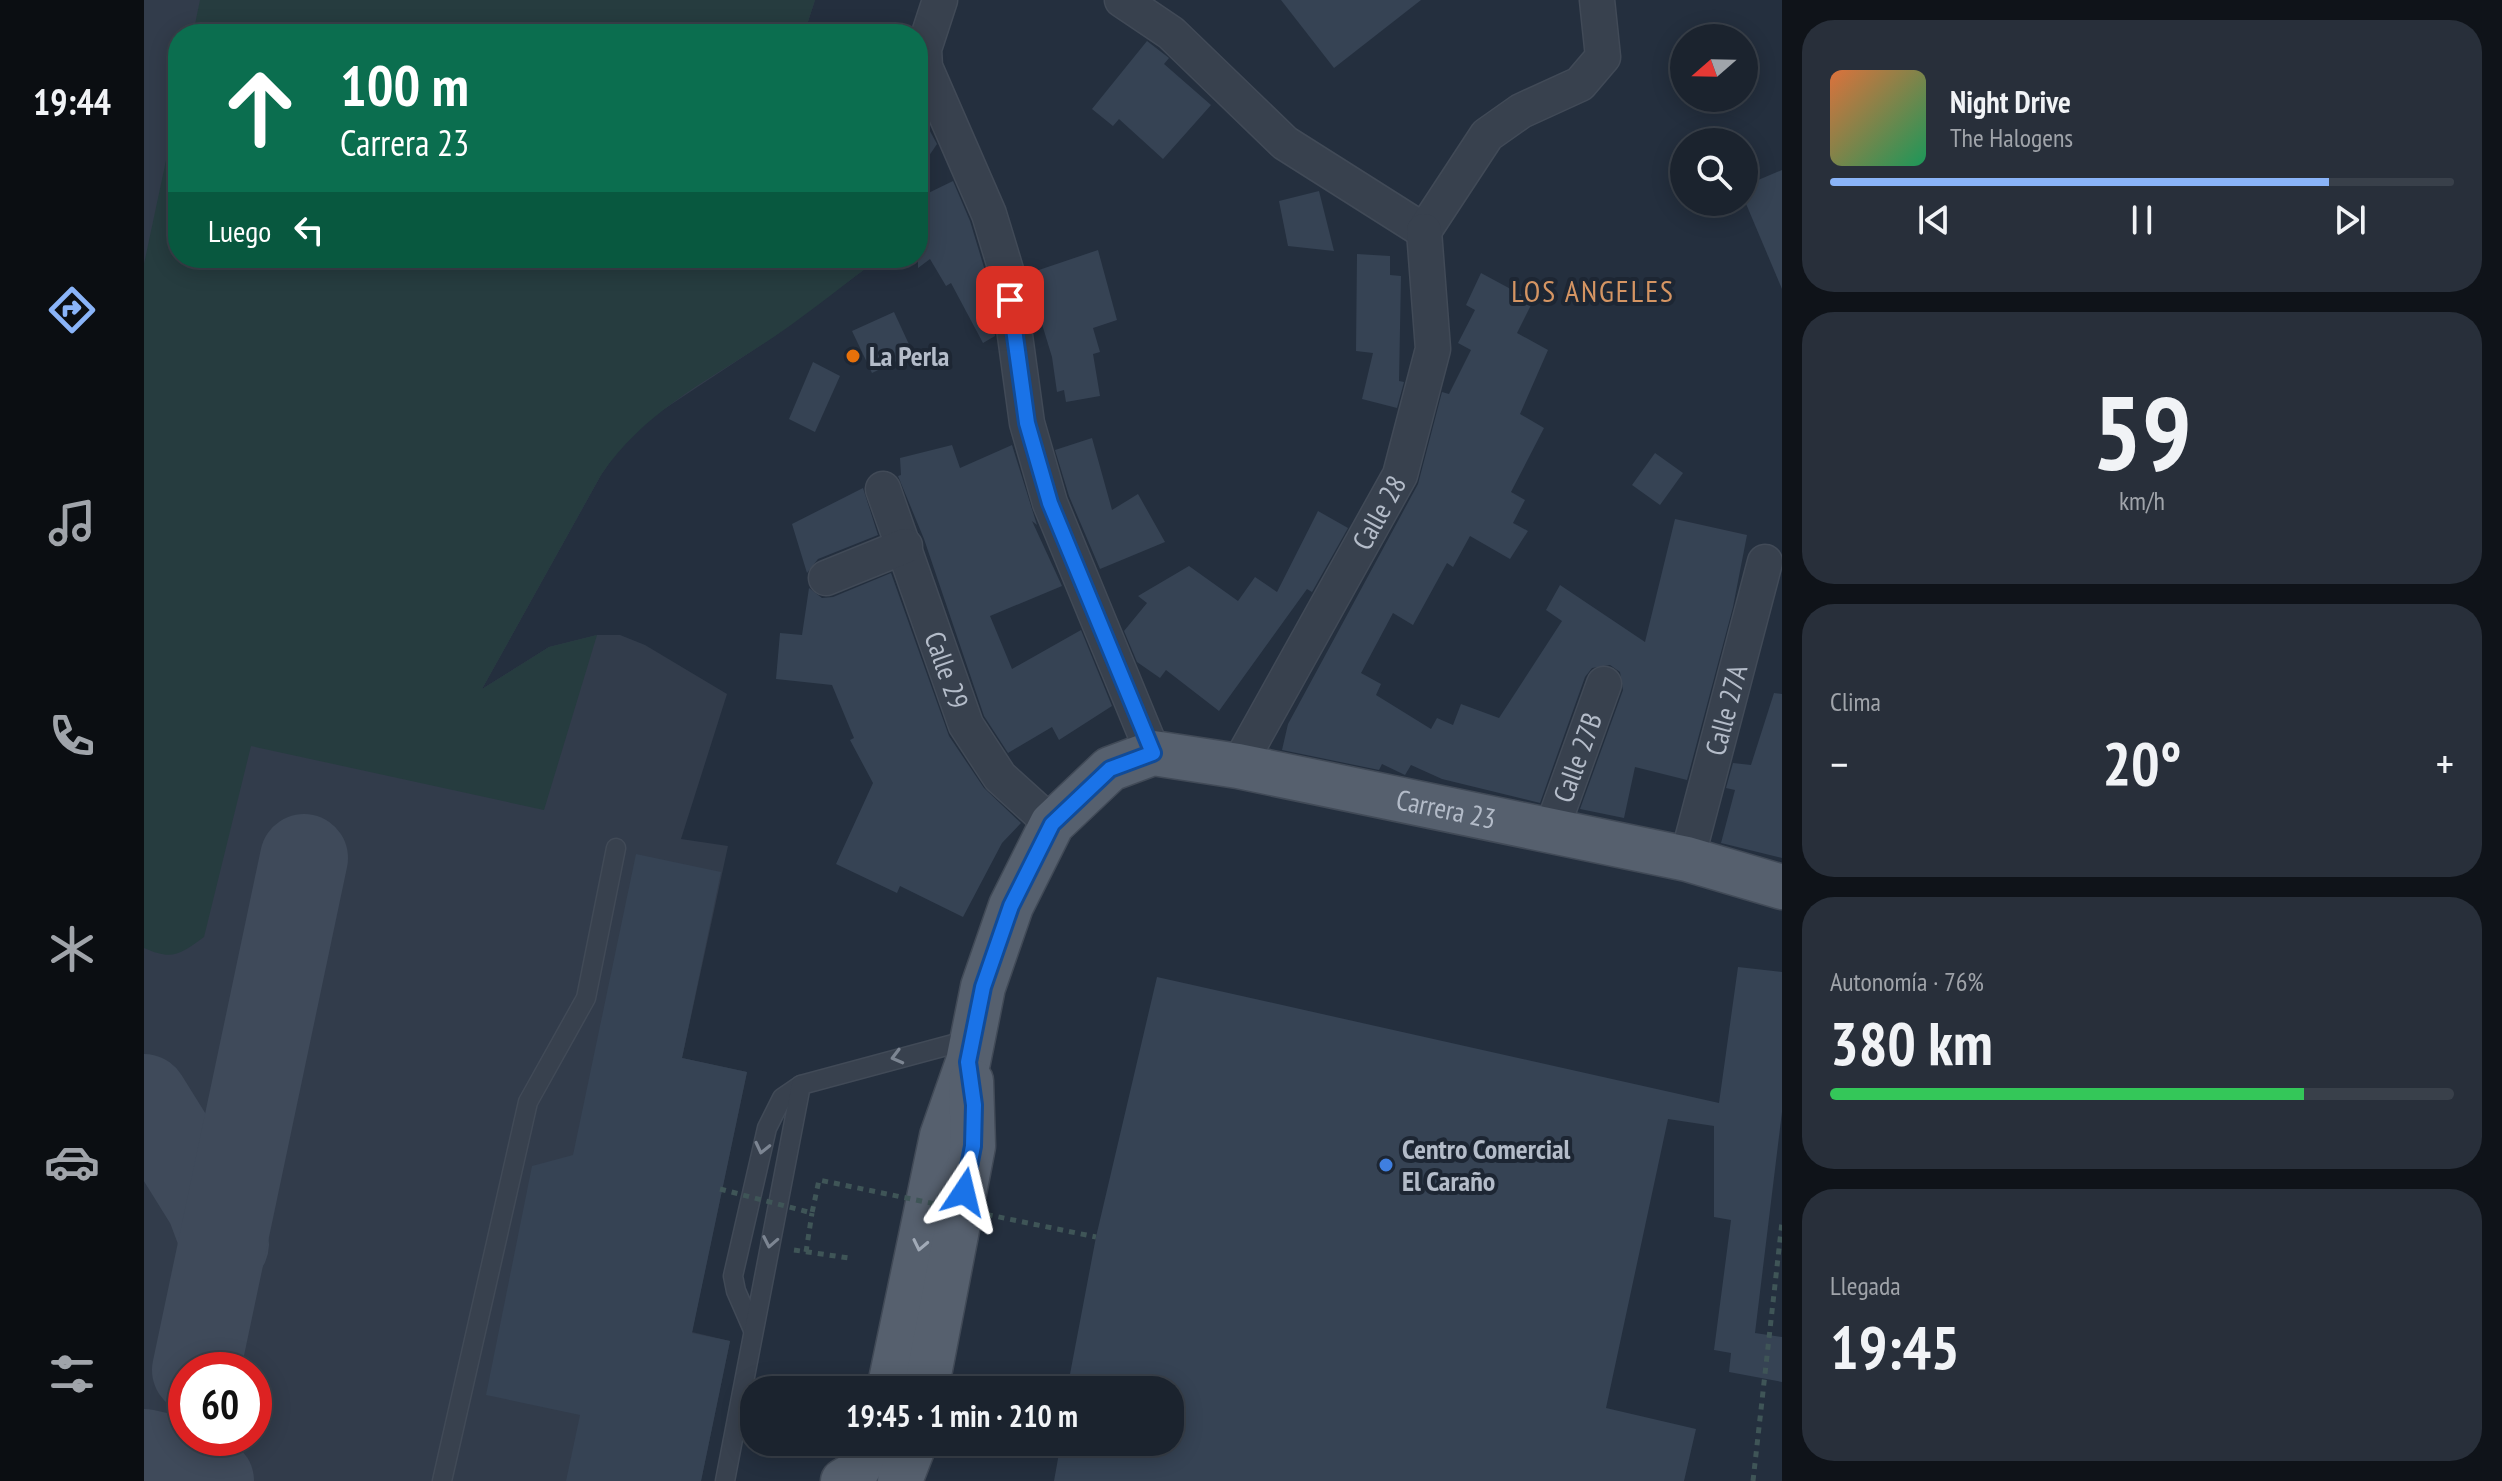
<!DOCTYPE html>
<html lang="es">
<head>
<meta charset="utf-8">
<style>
  body { margin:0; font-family:"PT Sans Narrow",sans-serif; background:#282f3a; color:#f1f3f6; height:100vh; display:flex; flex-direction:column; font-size:30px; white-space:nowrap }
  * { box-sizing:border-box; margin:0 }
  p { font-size:26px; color:#a0a4aa }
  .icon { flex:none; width:44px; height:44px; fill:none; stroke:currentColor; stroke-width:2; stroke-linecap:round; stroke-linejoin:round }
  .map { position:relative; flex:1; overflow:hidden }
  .panel { display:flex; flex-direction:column; gap:20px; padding:20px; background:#0f1319; width:720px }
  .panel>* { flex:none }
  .guide { position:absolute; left:24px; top:24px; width:760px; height:244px; border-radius:32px; box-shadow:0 4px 20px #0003,0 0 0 2px #39404a; background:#0b6e4f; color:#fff; overflow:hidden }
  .needle { width:52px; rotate:250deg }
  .buttons { position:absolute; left:1526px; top:24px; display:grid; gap:16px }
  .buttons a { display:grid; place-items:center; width:88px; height:88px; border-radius:50%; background:#1b232e; box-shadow:0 4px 20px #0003,0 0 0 2px #39404a; font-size:40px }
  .speed { position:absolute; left:24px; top:1352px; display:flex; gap:16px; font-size:40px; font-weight:700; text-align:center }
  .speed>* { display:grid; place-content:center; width:104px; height:104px; border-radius:50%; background:#1b232e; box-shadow:0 4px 20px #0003,0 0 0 2px #39404a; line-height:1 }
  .speed .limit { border:12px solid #d22; background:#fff; color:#111 }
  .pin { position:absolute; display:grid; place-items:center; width:68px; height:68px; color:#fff; margin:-34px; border-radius:16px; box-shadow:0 4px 12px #0006 }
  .me { position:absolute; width:88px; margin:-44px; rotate:10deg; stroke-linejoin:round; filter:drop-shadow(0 0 6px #0008) }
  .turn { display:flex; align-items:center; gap:28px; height:168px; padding:0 40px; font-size:36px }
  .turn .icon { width:104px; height:104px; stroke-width:2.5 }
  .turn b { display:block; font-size:56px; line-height:68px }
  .then { display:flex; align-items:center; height:76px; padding:0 40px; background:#0003; gap:16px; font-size:30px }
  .big { font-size:60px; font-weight:700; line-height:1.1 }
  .panel .card { flex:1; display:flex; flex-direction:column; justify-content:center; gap:12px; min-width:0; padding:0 28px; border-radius:32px; background:#282f3a }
  .panel .dial { align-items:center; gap:0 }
  .dial b { font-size:104px; line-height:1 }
  .song { display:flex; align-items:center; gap:24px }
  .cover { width:96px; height:96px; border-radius:12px; background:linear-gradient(135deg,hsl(20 70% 55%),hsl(150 70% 35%)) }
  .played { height:8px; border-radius:4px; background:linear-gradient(90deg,#8ab4f8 80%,#39404a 80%) }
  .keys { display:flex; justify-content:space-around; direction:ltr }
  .heat { display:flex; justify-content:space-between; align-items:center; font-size:44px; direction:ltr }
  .charge { height:12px; border-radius:6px; background:linear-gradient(90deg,#34c759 76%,#39404a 0) }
  .trip { position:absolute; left:596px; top:1376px; width:444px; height:80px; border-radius:32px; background:#1b232e; box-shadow:0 4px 20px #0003,0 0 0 2px #39404a; font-weight:700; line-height:80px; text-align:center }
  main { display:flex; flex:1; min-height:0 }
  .tabs { display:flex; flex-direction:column; width:144px; justify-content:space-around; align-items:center; background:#0b0e12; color:#a0a4aa }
  .tabs .icon { width:56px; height:56px }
  .tabs .on { color:#8ab4f8 }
  .tabs b { font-size:36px; color:#f1f3f6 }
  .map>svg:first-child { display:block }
  .airport { fill:#323c4b; fill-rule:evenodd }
  .grass { fill:#263c3f }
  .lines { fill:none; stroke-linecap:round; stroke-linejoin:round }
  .taxiway { stroke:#3f4a5a; stroke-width:88 }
  .building { fill:#364354 }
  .lane-casing { stroke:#414a57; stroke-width:21 }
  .street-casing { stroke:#414a57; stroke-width:37 }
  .primary-casing { stroke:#414a57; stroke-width:47 }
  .path { stroke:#3f5557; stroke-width:5; stroke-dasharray:6 6; stroke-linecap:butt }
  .lane { stroke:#38414e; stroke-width:18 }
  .street { stroke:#38414e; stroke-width:34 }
  .primary { stroke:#56606e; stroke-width:44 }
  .path-bridge { stroke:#3f5557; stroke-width:5; stroke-dasharray:6 6; stroke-linecap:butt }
  .oneway { stroke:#7c8592 }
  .oneway2 { stroke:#a1aab7 }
  .route-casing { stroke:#114b97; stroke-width:20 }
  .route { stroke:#1a73e8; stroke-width:14 }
  .food-dot { fill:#e8710a; stroke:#1d2633; stroke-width:3 }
  .shop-dot { fill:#3f7fe0; stroke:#1d2633; stroke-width:3 }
  .labels { text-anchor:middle; stroke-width:8; stroke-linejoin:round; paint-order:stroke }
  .poi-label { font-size:28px; font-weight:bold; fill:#b4bcc9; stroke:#1d2633; text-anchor:start }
  .street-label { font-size:28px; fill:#b4bcc9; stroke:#1d2633 }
  .neighbourhood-label { font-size:30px; letter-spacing:2px; fill:#d59563; stroke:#1d2633 }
</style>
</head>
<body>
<main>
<nav class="tabs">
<b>19:44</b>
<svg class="icon on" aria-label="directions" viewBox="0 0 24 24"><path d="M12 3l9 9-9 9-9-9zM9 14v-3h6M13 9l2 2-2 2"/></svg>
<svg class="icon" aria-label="music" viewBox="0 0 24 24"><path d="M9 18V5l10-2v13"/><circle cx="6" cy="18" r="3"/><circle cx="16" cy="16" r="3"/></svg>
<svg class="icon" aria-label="phone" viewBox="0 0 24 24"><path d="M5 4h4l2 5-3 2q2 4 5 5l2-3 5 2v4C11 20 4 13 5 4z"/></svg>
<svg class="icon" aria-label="climate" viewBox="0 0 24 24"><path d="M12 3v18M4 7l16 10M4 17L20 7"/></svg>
<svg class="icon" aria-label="car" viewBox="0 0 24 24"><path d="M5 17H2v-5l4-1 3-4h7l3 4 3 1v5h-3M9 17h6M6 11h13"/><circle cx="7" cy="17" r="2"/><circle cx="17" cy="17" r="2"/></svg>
<svg class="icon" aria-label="filters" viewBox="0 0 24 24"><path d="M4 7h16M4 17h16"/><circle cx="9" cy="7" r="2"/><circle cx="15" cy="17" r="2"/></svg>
</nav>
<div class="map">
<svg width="1638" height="1481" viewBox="0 0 1638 1481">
  <rect width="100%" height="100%" fill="#242f3e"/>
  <path class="airport" d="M0,0h671l-11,34h-626v224l699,2 -98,73 -133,88 -24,23 -21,31 -119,214 67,-42 48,-12h23l25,10 82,49 -46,145 47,7 -46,212 65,14 -55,260 38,9 -29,140h-557zM42,1370h68v68h-68z"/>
  <g class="grass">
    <path d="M56,0h615l-11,34h-611z"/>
    <path d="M34,104v154l699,2c-33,24 -65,51 -99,74 -66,45 -131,74 -177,141l-119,214 67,-42 48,-12 -53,175 -293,-64 -47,191c-24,17 -31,24 -60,11v-684z"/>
  </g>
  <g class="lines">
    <g class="taxiway">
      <path d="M0,1098l66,106 15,40"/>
      <path d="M52,1370l108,-512"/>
      <path d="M0,1453l40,9 26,19"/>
    </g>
  </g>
  <g class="building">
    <path d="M1137,0h140l-87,68z"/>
    <path d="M1003,41l22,17 -5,6 47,41 -48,54 -44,-40 -6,7 -21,-17z"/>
    <path d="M774,109l19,35 -19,28z"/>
    <path d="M1638,170v119l-38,-90v-13z"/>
    <path d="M809,181l17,40 16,53 9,62 -12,7 -32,-60 -5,3 -16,-27 -12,9v-70z"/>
    <path d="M1175,191l15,60 -46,-5 -9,-45z"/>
    <path d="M954,250l19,70 -24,8 7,24 -7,2 7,42 -34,6 -2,-12 -7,2 -5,-35 -14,-46 -6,3 -5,-40z"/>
    <path d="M1213,254l33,2v19l11,1 -2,105 5,1 -7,26 -35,-9 11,-46 -17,-2z"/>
    <path d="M1337,273l52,28 -16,32 31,17 -28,64 24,14 -33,64 14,8 -12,23 15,8 -18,28 -40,-23 -17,31 -6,-4 -34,62 -20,-12 -32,60 20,11 -5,11 55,34 6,-11 16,7 8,-21 38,14 63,-97 -16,-11 14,-25 85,57 30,-123 72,16 -14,72 -46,173 -52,-13 -11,51 -44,-9 43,-119 -3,-18 -10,-7 -18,3 -7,9 -45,126 -98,-24 -31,-14 -6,10 -23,-11 -3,6 -97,-20 6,-26 130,-240 24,-92 7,2 22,-44 -13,-7 17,-33 -9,-5z"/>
    <path d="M750,312l19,41 -41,20 -20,-42z"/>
    <path d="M669,362l27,14 -25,56 -26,-13z"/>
    <path d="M948,438l20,72 26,-16 27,48 -65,27 -31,-73 -14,-46z"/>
    <path d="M808,445l8,23 52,-23 25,80 -5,-4 30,65 -72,30 22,53 69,-39 31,76 -53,34 -7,-13 -44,26 -24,-37 -60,-177 -26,-63 3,-1 -1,-17z"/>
    <path d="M1511,453l28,20 -23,32 -28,-20z"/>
    <path d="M719,488l15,47 -60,24 -11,14 -15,-49z"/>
    <path d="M1174,511l30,17 -36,64 -5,-3 -88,122 -53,-41 -6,8 -23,-16 -13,-31 23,-28 -9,-7 51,-30 49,35 17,-24 22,15z"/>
    <path d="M747,573l58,163 35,52 37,35 -19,20 -39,74 -63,-31 -3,7 -61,-29 37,-81 -23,-43 4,-2 -22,-53 -56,-6 4,-46 22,2 7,-47 13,10 11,-1z"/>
    <path d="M1630,693l8,1v164l-61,-15 14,-53 -9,-2 7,-25 18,2z"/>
    <path d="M492,854l85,18 -39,186 65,14 -55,261 38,8 -29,140h-135l14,-66 -94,-20 46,-229 41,-11z"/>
    <path d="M1594,967l44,5v140l-27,221 27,4v45l-53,-10 2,-19 -17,-3 17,-130 -17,-3v-91l-46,-7 -62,289 90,21 -12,52h-630l7,-39h109v-52h-103l29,-153 61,-260 562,126z"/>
  </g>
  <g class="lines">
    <g class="lane-casing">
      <g id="lane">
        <path d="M609,1330l-17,-39 -3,-15 34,-148 15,-30 19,-13"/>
        <path d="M298,1481l86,-379 58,-104 30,-150"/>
        <path d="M581,1481l76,-396 171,-46"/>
      </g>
    </g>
    <g class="street-casing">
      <g id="street">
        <path d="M796,0l-16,49 1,18 64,147 17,56 21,153 23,80 103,250"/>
        <path d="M978,0l49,33 114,110 139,88"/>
        <path d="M1280,231l63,-96 34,-24 59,-27 23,-27 -6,-57"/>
        <path id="s1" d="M739,489l83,236 34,52 52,47"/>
        <path d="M682,578l79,-32"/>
        <path id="s2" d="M1094,766l162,-291 33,-126 -9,-118"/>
        <path id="s3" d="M1407,831l53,-147"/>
        <path id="s4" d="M1543,859l78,-297"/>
      </g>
    </g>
    <g class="primary-casing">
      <g id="primary">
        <path id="s5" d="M745,1390l53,-254 26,-74 15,-75 28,-81 41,-82 58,-55 43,-16 85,13 449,93 95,28"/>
        <path d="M782,1390l47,-244 -2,-65"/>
        <path d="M699,1481l12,-7 18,-32"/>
        <path d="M756,1481l15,-39"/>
      </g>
    </g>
    <g class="path">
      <path d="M650,1250l55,8"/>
      <path d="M662,1252l6,-39"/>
      <path d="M1609,1481l29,-259"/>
    </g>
    <use href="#lane" class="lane"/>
    <use href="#street" class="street"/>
    <use href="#primary" class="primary"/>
    <path class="path-bridge" d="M576,1189l92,24 7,-33 277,57"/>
  </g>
  <defs><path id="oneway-chevron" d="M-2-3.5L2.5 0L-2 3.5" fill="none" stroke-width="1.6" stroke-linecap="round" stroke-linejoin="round" transform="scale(2)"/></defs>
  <g class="oneway">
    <use href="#oneway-chevron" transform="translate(753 1057) rotate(165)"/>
    <use href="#oneway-chevron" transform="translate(618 1148) rotate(103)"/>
    <use href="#oneway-chevron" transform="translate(626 1242) rotate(101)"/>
  </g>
  <use class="oneway2" href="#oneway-chevron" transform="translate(776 1245) rotate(102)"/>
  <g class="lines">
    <g class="route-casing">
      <path id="route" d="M820,1192l9,-46 1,-41 -6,-43 15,-75 28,-81 41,-82 58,-55 43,-16 -103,-250 -23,-80 -17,-123"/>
    </g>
    <use href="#route" class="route"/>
  </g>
  <circle class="food-dot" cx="709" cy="356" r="8"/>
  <circle class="shop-dot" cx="1242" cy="1165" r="8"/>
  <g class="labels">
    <g class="poi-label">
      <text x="725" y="366">La Perla</text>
      <text x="1258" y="1159">Centro Comercial<tspan x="1258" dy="32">El Caraño</tspan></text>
    </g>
    <g class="street-label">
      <text dy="10" stroke="none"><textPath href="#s2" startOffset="290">Calle 28</textPath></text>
      <text dy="10" stroke="none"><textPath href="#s1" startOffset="192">Calle 29</textPath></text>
      <text dy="10" stroke="none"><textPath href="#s4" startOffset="154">Calle 27A</textPath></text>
      <text dy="10" stroke="none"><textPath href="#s3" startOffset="78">Calle 27B</textPath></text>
      <text dy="10" stroke="none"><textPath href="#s5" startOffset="1016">Carrera 23</textPath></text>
    </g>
    <g class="neighbourhood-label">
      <text x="1449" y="302">LOS ANGELES</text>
    </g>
  </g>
</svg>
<div class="buttons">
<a><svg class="needle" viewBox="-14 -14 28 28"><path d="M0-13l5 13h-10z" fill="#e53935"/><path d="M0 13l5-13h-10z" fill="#a0a4aa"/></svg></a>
<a><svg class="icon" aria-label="search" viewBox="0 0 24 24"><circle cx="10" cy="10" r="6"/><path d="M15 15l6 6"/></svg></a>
</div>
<div class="speed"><div class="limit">60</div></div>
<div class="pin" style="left:866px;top:300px;background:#d93025"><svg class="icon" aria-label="arrive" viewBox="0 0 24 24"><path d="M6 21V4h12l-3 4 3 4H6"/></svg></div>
<svg class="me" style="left:820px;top:1192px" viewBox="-20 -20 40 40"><path d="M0-17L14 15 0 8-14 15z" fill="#1a73e8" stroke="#fff" stroke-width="4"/></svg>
<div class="trip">19:45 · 1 min · 210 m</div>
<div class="guide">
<div class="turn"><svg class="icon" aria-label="ahead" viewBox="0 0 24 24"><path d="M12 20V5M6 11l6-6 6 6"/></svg><div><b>100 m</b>Carrera 23</div></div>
<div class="then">Luego<svg class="icon" aria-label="left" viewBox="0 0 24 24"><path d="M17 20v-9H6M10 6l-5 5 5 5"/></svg></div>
</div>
</div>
<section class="panel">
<div class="card">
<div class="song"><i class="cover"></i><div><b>Night Drive</b><p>The Halogens</p></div></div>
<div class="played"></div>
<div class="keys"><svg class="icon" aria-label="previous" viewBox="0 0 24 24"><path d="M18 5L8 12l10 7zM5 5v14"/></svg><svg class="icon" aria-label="pause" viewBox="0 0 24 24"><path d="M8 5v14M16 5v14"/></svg><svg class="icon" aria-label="next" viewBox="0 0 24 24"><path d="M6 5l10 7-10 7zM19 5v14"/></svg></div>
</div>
<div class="card dial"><b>59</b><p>km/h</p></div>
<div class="card"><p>Clima</p>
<div class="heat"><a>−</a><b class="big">20°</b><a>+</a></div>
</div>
<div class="card"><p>Autonomía · 76%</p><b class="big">380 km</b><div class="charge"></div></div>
<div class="card"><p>Llegada</p><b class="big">19:45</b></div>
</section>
</main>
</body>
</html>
